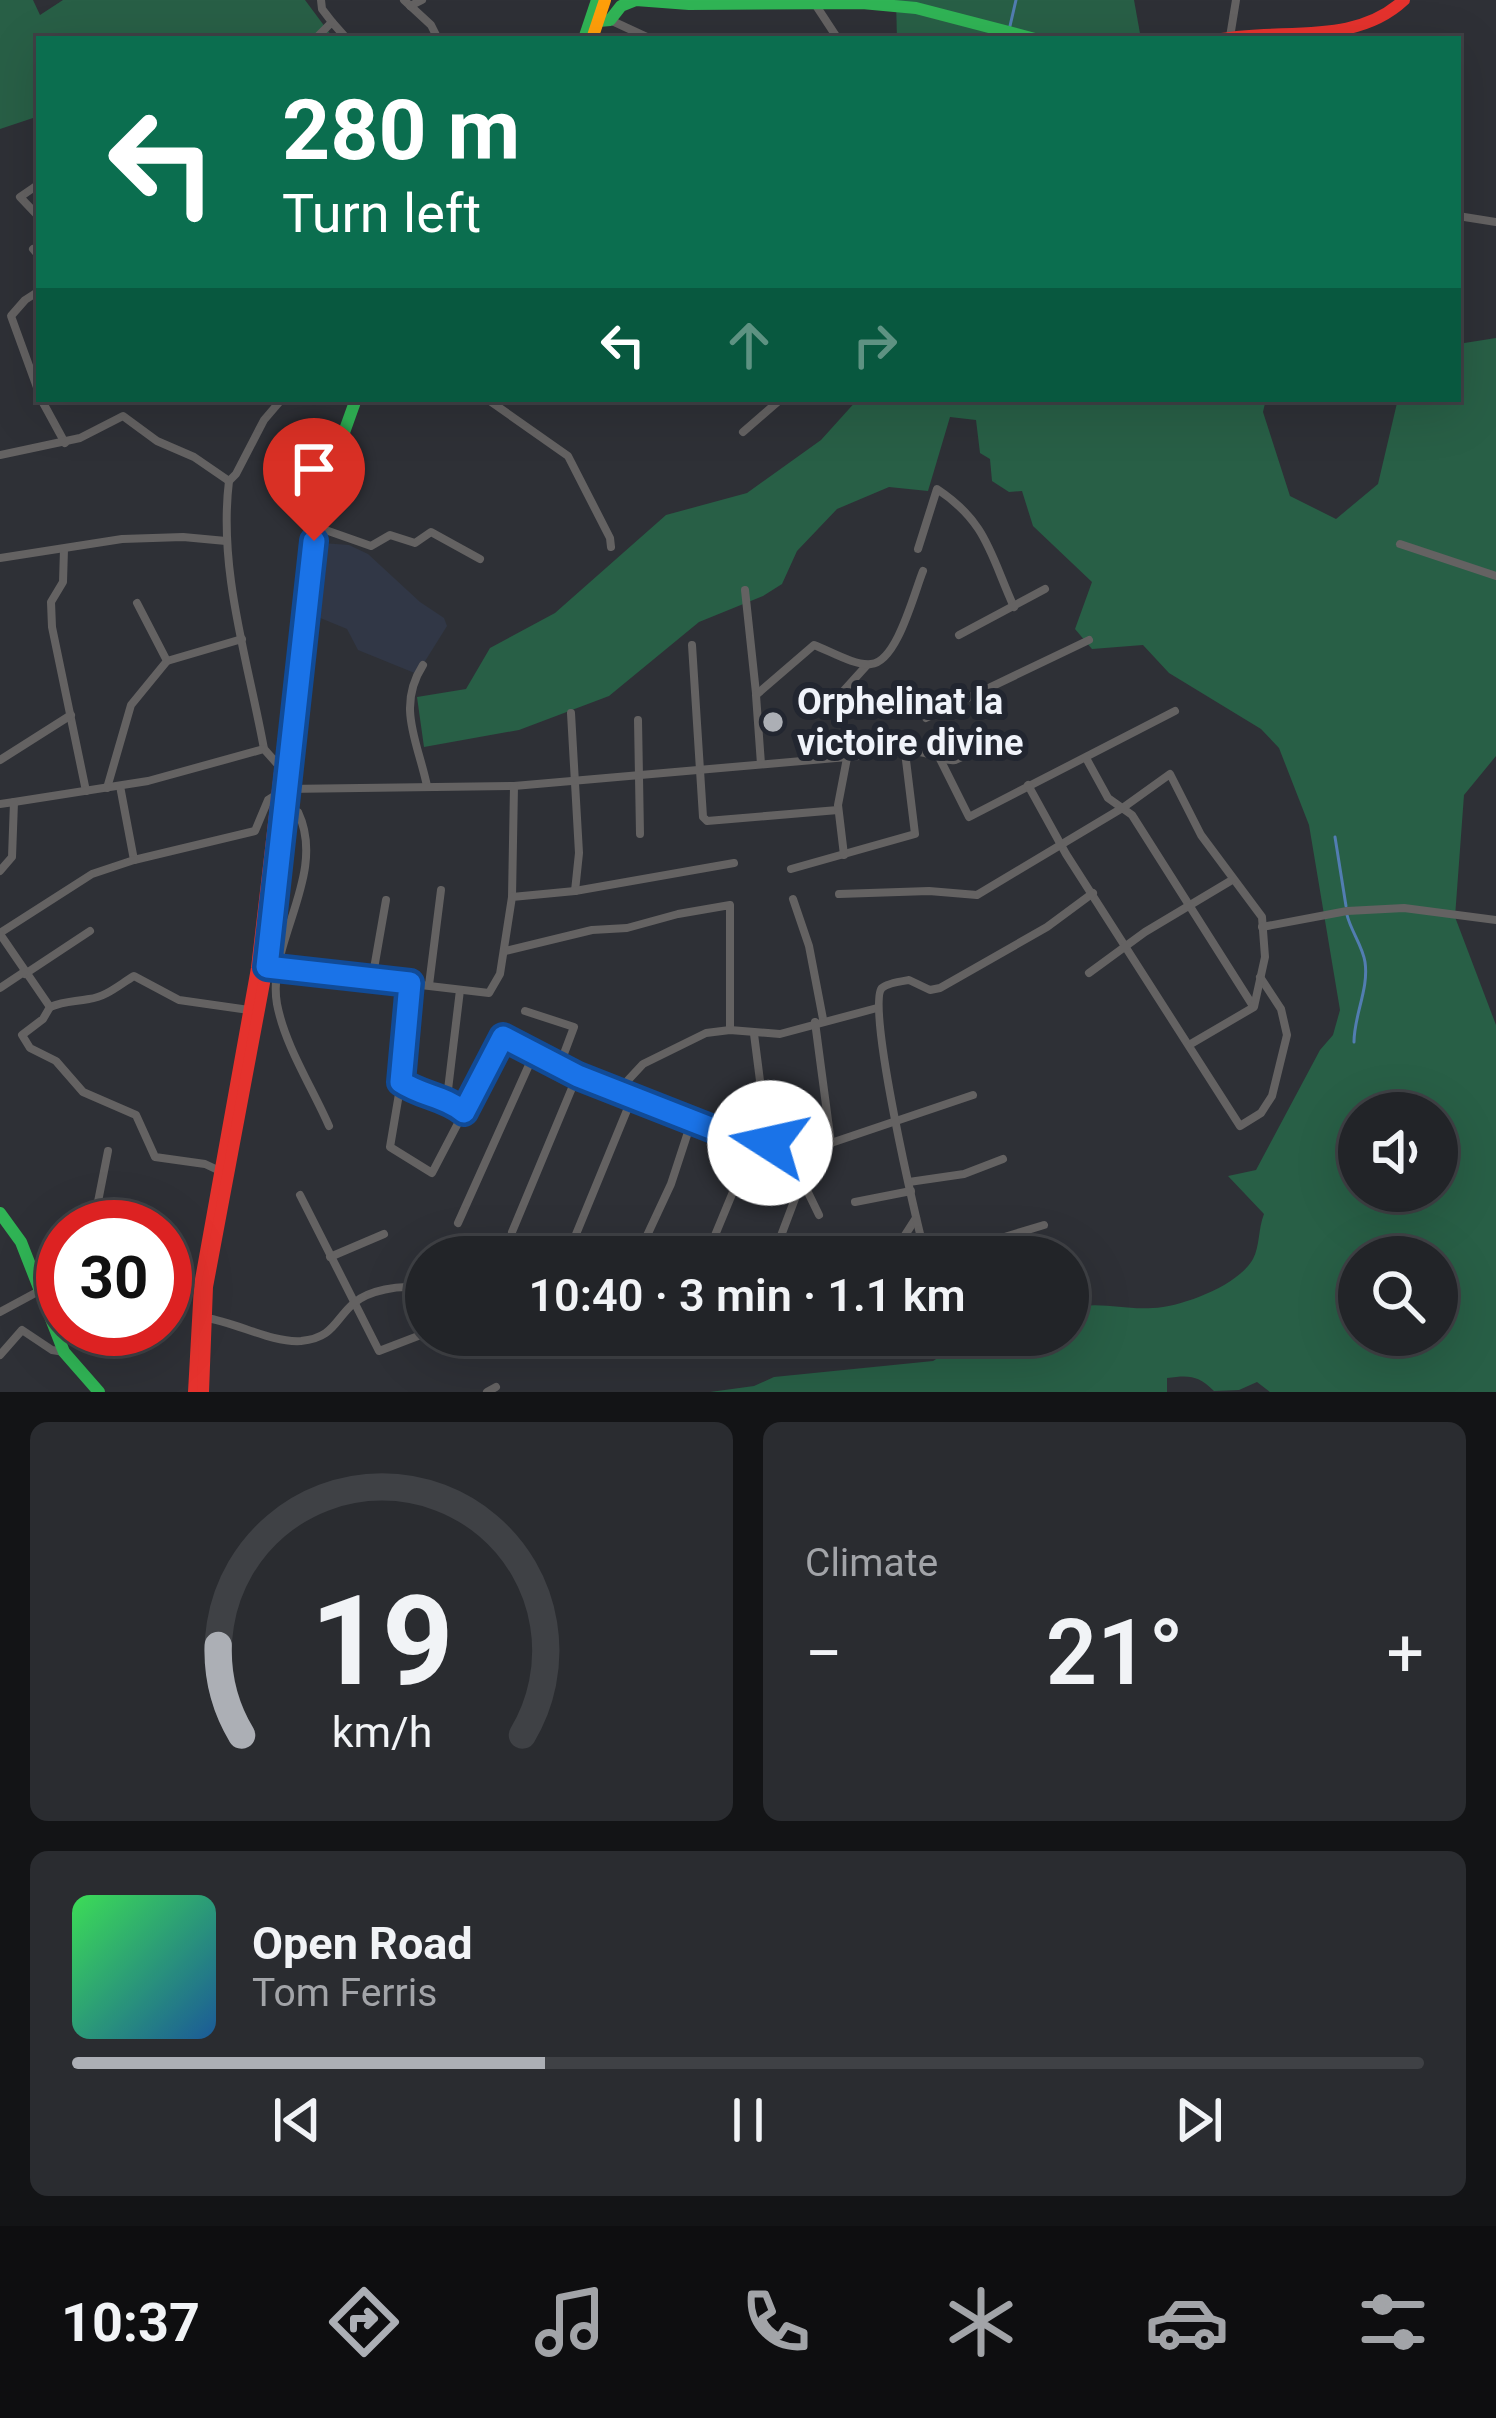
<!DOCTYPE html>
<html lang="en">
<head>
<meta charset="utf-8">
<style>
  body { margin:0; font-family:Roboto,sans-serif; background:#2a2c30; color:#f1f3f6; height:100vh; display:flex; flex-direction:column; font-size:45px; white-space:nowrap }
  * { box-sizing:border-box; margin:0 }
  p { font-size:39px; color:#a2a4a8 }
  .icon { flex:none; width:66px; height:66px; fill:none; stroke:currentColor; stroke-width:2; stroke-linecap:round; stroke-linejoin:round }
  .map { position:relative; height:1392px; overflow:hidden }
  .panel { display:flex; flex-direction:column; gap:30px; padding:30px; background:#131416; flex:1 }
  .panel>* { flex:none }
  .top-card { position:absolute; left:36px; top:36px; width:1425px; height:366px; border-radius:0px; box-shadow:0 12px 48px #0002,0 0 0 3px #3f4145; background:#0b6e4f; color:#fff; overflow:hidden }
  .controls { position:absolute; left:1338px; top:1092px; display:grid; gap:24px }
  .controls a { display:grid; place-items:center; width:120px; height:120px; border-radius:50%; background:#222428; box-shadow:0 12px 48px #0002,0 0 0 3px #3f4145; font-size:60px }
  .speed { position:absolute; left:36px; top:1200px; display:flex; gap:24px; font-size:60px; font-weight:700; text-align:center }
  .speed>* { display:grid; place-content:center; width:156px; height:156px; border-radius:50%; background:#222428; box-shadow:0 12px 48px #0002,0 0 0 3px #3f4145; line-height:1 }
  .speed .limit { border:18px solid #d22; background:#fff; color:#111 }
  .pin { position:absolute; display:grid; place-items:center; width:102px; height:102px; color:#fff; margin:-123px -51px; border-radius:50% 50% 50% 0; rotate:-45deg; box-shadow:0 0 12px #0007 }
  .pin .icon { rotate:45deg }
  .me { position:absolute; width:132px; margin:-66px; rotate:280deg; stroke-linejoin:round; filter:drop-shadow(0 0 9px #0008) }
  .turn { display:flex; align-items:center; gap:42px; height:252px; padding:0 48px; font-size:54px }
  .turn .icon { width:156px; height:156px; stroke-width:2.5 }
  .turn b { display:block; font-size:84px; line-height:102px }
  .lanes { display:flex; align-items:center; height:114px; padding:0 48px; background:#0003; justify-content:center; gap:60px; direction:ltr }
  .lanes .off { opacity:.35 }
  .big { font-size:90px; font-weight:600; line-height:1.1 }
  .panel .widget { flex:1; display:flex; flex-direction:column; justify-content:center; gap:18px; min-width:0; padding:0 42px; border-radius:18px; background:#2a2c30 }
  .panel .dial { align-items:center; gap:0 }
  .dial svg { height:312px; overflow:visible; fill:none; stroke:#3f4145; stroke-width:7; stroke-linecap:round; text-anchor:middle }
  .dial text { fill:#f1f3f6; stroke:none }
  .song { display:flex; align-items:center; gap:36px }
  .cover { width:144px; height:144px; border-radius:18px; background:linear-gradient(135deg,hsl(130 70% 55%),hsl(210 70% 35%)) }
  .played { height:12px; border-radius:6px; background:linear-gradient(90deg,#acafb5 35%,#3f4145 35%) }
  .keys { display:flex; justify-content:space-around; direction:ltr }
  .heat { display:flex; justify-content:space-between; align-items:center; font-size:66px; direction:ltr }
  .panel .tiles { flex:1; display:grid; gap:30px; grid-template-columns:1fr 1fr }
  .widget:last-child { grid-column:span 2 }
  .trip { position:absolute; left:405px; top:1236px; width:684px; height:120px; border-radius:60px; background:#222428; box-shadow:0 12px 48px #0002,0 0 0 3px #3f4145; font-weight:600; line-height:120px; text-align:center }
  .tabs { display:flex; height:192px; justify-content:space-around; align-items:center; background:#0e0e10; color:#a2a4a8 }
  .tabs .icon { width:84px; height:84px }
  .tabs .selected { color:#acafb5 }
  .tabs b { font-size:54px; color:#f1f3f6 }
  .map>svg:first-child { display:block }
  .built { fill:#313746 }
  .green { fill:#285f46; fill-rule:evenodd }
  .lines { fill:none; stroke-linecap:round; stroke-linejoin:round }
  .stream { stroke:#527db1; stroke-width:3 }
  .street { stroke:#646262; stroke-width:8 }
  .fast { stroke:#30b455; stroke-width:12 }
  .slow { stroke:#ff9f0a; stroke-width:12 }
  .jam { stroke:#e5322d; stroke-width:12 }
  .route-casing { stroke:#114b97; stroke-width:30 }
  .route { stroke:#1a73e8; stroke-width:21 }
  .poi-dot { fill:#acafb5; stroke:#222630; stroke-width:4.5 }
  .labels { text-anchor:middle; stroke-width:12; stroke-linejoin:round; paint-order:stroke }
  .poi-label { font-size:36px; font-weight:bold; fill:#f0f3fa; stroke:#222630; text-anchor:start }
</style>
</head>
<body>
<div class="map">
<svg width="1496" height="1392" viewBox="0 0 1496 1392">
  <rect width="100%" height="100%" fill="#2e3036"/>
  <path class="built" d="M322,543l27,2 19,9 52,48 24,16 3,8 -30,48 -59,-24 -11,-21 -34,-14z"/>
  <g class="green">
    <path d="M0,0h33l7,15 23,-15h242l29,39h-295v77l-39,13z"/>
    <path d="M896,0h238l7,39h-244z"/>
    <path d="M1496,338v418l-32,39 -9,122 41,108v367h-226l-13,-10 -18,8 -25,1c-16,-16 -25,-16 -47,-13v14h-457l44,-6 20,-9 159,-16 41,-26h94v-27c35,-7 53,2 85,0 29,-1 86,-23 100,-49 7,-13 5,-30 11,-45l-36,-38 28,-6 64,-120 13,-15 7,-25 -31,-185 -30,-77 -18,-19 -92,-56 -26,-28 -51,4 -17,-20 17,-47 -59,-56 -11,-35 -13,1 -17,-11 -2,-22 -10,-6 -4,-33 -26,-3 -22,74 -39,-4 -52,22 -40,42 -15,33 -19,12 -64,26 -90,74 -90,34 -95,17 -7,-50 49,-8 24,-41 65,-35 111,-98 81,-22 74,-53 37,-41h408l-3,13 27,84 46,23 42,-35 19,-81 -3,-4h64v-55zM1359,1113h78v78h-78zM1359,1257h78v78h-78z"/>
  </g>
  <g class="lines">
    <g class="stream">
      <path d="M1010,26l6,-26"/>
      <path d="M1335,837l11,69"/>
      <path d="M1347,915c4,16 16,32 18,47 4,27 -11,53 -11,80"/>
    </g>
    <g class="street">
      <path d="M321,0l1,9 10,13"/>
      <path d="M404,0l27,25 7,14"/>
      <path d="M815,4l23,35"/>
      <path d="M410,6l12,-6"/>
      <path d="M610,20l41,19"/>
      <path d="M1230,37l6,-37"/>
      <path d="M315,39l17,-17 15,17"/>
      <path d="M39,184l-19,13 19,20"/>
      <path d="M1458,216l38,6"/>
      <path d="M33,249l6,7"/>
      <path d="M39,291l-14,9 -14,16 28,77"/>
      <path d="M41,399l24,44"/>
      <path d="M487,399l81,57 42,82 1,9"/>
      <path d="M743,432l38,-33"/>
      <path d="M0,455l80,-17 43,-22 34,25 37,16 35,24"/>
      <path d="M317,527l54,19 19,-11 25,8 16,-11 49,27"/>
      <path d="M1400,544l96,32"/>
      <path d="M64,549l-1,33 -12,20 1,25 34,164"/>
      <path d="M918,549l19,-60c50,33 53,65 77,118"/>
      <path d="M0,558l122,-19 61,-2 43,4"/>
      <path d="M745,590l11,103"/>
      <path d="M959,635l86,-46"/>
      <path d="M692,645l11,172 4,4 131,-11"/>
      <path d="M167,661l75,-22"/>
      <path d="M423,665c-27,42 -5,77 4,121"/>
      <path d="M829,707l38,-42"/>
      <path d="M571,713l8,140 -4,38"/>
      <path d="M926,718l163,-78"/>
      <path d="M638,720l2,114"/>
      <path d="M264,749c-16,-88 -46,-179 -35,-268l7,-7 28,-54 18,-21"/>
      <path d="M905,752c25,-3 33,10 50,8l51,-23"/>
      <path d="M939,757l30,60 206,-106"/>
      <path d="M1086,758l22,40 24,17 121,191"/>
      <path d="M0,760l71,-45"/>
      <path d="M761,764l-5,-69 58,-50c16,6 41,21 57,19 26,-2 43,-71 52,-93"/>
      <path d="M1028,785l38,69 174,272 21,-13 11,-17 15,-61 -6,-26 -21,-32"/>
      <path d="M120,786l14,74 121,-29 13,-31 8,-5"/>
      <path d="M107,788l24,-83 36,-44 -30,-58"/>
      <path d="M285,789l229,-3 391,-34 10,82 -124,35"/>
      <path d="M14,802l134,-21 116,-32 16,18"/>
      <path d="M0,804l14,-2 -2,55 -12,14"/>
      <path d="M283,808l15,4c30,63 -32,131 -21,192 8,42 35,83 52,122"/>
      <path d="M844,855l-6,-50 9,-47"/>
      <path d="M839,894l90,-3 48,4 147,-88 46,-33 31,61 61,82 3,40 -11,50 -65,38"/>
      <path d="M512,897l2,-111"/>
      <path d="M793,899l16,47 14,73"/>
      <path d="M1262,927l85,-16 57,-3 92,12"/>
      <path d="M0,933l92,-59 42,-14"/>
      <path d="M0,934l50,73c15,-6 23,-5 39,-8 17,-2 30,-14 45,-23l45,24 70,10"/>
      <path d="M505,951l87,-21 35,-2 51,-14 52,-9v125"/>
      <path d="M267,967l222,26 11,-19 12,-77 63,-6 159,-28"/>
      <path d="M1089,973l56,-41 87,-52"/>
      <path d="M25,974l65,-43"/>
      <path d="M372,980l14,-80"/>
      <path d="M410,983l-9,99 22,12 24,3"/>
      <path d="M429,985l12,-95"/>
      <path d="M0,988l24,-16"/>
      <path d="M460,990l-13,108 17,13"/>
      <path d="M50,1007l-7,12 -21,16 8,13 26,13 27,31 53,23 19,42 50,7 15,7"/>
      <path d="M525,1011l49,16 -15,40"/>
      <path d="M815,1022l16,121"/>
      <path d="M754,1034l15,117"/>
      <path d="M577,1076l215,88 39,-21 142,-48"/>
      <path d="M401,1082l-11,65 42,26 71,-136 74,39 -65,156"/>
      <path d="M617,1092l26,-28 63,-31 24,-3 50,4 97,-26"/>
      <path d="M803,1182l16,33"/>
      <path d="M909,1182l55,-8 39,-15"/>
      <path d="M300,1195l79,156 47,-18"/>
      <path d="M855,1202l56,-11"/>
      <path d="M458,1223l75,-167"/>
      <path d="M93,1227l15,-76"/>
      <path d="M572,1244l60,-146"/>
      <path d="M330,1257l54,-23"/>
      <path d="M637,1257l34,-73 20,-61"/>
      <path d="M706,1257l46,-111"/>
      <path d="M773,1257l29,-77 -10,-16"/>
      <path d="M891,1257l25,-39"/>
      <path d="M926,1257c-9,-31 -61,-256 -44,-269 5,-5 21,-7 27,-8l21,10 10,-2 107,-61 46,-34"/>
      <path d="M939,1257l105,-32"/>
      <path d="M44,1298l19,-11"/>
      <path d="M0,1312l39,-21"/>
      <path d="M206,1318c30,4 65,25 95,23 33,-3 34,-22 53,-38 15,-13 46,-18 64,-15"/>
      <path d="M0,1355l22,-25 30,20 12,2"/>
      <path d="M487,1392l9,-5"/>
    </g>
    <g class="fast">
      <path d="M599,21l11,-1 11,-14 15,-6 53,4 173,-1 54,5 119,31"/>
      <path d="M584,39l13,-39"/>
      <path d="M306,617l17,-126 33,-92"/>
      <path d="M0,1213l21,29 43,110 35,40"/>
    </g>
    <path class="slow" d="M592,39l13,-39"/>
    <g class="jam">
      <path d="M1222,39c62,-11 133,7 182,-39"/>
      <path d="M194,1392l6,-107 57,-317 32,-273"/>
      <path d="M203,1392l4,-105 60,-320 39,-350"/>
    </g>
  </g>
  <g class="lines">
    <g class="route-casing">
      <path id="route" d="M314,541l-47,426 143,16 -9,99c21,14 43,14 63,30l39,-75 75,39 191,75 1,-8"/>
    </g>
    <use href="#route" class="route"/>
  </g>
  <circle class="poi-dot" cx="773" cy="722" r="12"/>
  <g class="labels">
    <g class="poi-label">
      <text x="797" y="714">Orphelinat la<tspan x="797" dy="41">victoire divine</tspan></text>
    </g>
  </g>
</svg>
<div class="controls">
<a><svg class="icon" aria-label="sound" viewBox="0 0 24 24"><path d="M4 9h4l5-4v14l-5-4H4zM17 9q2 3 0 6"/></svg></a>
<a><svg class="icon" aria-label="search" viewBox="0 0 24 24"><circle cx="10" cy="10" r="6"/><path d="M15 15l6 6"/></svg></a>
</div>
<div class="speed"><div class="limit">30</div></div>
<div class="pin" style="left:314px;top:541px;background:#d93025"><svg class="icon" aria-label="arrive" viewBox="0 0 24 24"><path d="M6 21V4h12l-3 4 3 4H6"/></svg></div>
<svg class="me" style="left:770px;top:1143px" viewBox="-20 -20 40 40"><circle r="19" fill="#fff"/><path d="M0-13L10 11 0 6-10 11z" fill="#1a73e8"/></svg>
<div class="trip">10:40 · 3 min · 1.1 km</div>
<div class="top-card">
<div class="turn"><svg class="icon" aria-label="left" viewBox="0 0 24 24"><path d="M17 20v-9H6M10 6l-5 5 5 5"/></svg><div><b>280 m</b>Turn left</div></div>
<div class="lanes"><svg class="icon" aria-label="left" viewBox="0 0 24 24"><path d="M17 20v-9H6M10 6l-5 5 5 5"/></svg><svg class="icon off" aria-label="ahead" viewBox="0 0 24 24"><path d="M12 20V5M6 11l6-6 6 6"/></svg><svg class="icon off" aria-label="right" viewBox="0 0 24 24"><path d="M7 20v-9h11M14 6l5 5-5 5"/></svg></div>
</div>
</div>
<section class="panel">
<div class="tiles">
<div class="widget dial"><svg viewBox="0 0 100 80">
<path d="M14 69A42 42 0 1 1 86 69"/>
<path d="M14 69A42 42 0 0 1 8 46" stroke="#acafb5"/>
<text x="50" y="56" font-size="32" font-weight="700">19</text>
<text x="50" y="72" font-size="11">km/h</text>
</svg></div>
<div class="widget"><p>Climate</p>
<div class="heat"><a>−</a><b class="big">21°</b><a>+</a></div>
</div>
<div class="widget">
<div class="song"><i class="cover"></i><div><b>Open Road</b><p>Tom Ferris</p></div></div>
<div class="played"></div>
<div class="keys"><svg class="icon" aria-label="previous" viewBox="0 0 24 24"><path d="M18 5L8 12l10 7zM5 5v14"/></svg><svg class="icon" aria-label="pause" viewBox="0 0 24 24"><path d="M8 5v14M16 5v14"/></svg><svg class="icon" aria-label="next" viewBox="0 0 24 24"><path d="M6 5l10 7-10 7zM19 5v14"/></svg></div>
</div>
</div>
</section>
<nav class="tabs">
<b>10:37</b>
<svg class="icon selected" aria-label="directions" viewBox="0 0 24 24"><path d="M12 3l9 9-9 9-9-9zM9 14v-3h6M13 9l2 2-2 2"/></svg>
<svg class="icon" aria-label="music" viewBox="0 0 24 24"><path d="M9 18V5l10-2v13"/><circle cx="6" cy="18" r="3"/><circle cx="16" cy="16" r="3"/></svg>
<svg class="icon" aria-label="phone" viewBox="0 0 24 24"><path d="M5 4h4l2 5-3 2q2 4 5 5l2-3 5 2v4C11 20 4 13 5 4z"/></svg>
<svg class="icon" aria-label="climate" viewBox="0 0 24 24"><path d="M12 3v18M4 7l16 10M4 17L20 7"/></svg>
<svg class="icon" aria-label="car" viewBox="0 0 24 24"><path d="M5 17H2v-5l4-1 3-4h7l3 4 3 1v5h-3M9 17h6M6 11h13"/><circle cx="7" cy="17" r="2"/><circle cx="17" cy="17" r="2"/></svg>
<svg class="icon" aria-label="filters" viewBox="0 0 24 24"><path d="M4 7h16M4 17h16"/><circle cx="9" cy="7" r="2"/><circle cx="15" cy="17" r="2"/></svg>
</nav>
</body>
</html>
